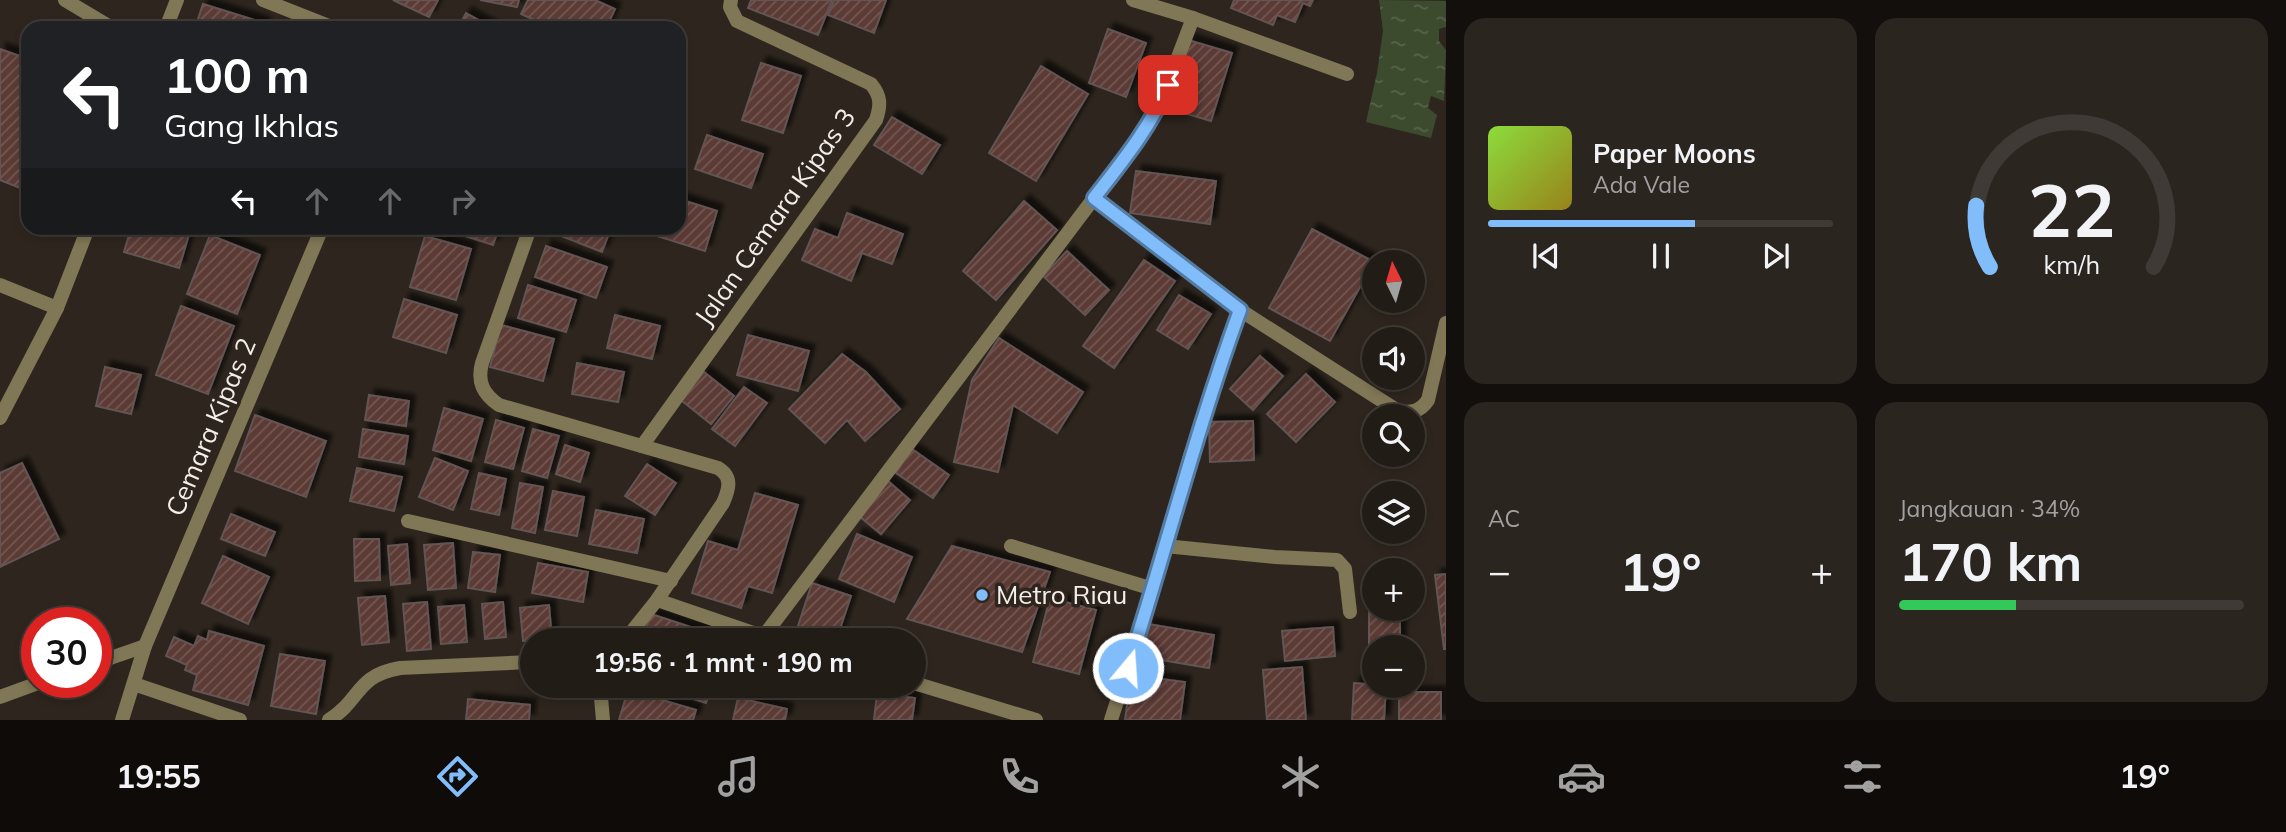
<!DOCTYPE html>
<html lang="id">
<head>
<meta charset="utf-8">
<style>
  body { margin:0; font-family:Mulish,sans-serif; background:#2a251f; color:#f1f3f6; height:100vh; display:flex; flex-direction:column; font-size:26px; white-space:nowrap }
  * { box-sizing:border-box; margin:0 }
  p { font-size:23px; color:#a2a1a1 }
  .icon { flex:none; width:38px; height:38px; fill:none; stroke:currentColor; stroke-width:2; stroke-linecap:round; stroke-linejoin:round }
  .map { position:relative; flex:1; overflow:hidden }
  .sheet { display:flex; flex-direction:column; gap:18px; padding:18px; background:#130f0c; width:840px }
  .sheet>* { flex:none }
  .guide { position:absolute; left:21px; top:21px; width:665px; height:214px; border-radius:21px; box-shadow:0 4px 10px #0003,0 0 0 2px #3f3a35; background:#202124; color:#fff; overflow:hidden }
  .needle { width:46px; rotate:355deg }
  .controls { position:absolute; left:1362px; top:250px; display:grid; gap:14px }
  .controls a { display:grid; place-items:center; width:63px; height:63px; border-radius:50%; background:#221c16; box-shadow:0 4px 10px #0003,0 0 0 2px #3f3a35; font-size:35px }
  .speed { position:absolute; left:21px; top:607px; display:flex; gap:14px; font-size:35px; font-weight:700; text-align:center }
  .speed>* { display:grid; place-content:center; width:91px; height:91px; border-radius:50%; background:#221c16; box-shadow:0 4px 10px #0003,0 0 0 2px #3f3a35; line-height:1 }
  .speed .limit { border:10px solid #d22; background:#fff; color:#111 }
  .pin { position:absolute; display:grid; place-items:center; width:60px; height:60px; color:#fff; margin:-30px; border-radius:14px; box-shadow:0 4px 10px #0006 }
  .me { position:absolute; width:77px; margin:-38px; rotate:18deg; stroke-linejoin:round; filter:drop-shadow(0 0 5px #0008) }
  .turn { display:flex; align-items:center; gap:24px; height:147px; padding:0 28px; font-size:32px }
  .turn .icon { width:91px; height:91px; stroke-width:2.5 }
  .turn b { display:block; font-size:49px; line-height:60px }
  .lanes { display:flex; align-items:center; height:66px; padding:0 28px; background:#0003; justify-content:center; gap:35px; direction:ltr }
  .lanes .off { opacity:.35 }
  .big { font-size:52px; font-weight:700; line-height:1.1 }
  .sheet .card { flex:1; display:flex; flex-direction:column; justify-content:center; gap:10px; min-width:0; padding:0 24px; border-radius:21px; background:#2a251f }
  .sheet .dial { align-items:center; gap:0 }
  .dial svg { height:182px; overflow:visible; fill:none; stroke:#3f3a35; stroke-width:7; stroke-linecap:round; text-anchor:middle }
  .dial text { fill:#f1f3f6; stroke:none }
  .song { display:flex; align-items:center; gap:21px }
  .cover { width:84px; height:84px; border-radius:10px; background:linear-gradient(135deg,hsl(90 70% 55%),hsl(50 70% 35%)) }
  .played { height:7px; border-radius:4px; background:linear-gradient(90deg,#81bdfa 60%,#3f3a35 60%) }
  .keys { display:flex; justify-content:space-around; direction:ltr }
  .heat { display:flex; justify-content:space-between; align-items:center; font-size:38px; direction:ltr }
  .charge { height:10px; border-radius:5px; background:linear-gradient(90deg,#34c759 34%,#3f3a35 0) }
  .sheet .tiles { flex:1; display:grid; gap:18px; grid-template-columns:repeat(2,1fr) }
  .trip { position:absolute; left:520px; top:628px; width:406px; height:70px; border-radius:35px; background:#221c16; box-shadow:0 4px 10px #0003,0 0 0 2px #3f3a35; font-weight:700; line-height:70px; text-align:center }
  .menu { display:flex; height:112px; justify-content:space-around; align-items:center; background:#0e0b09; color:#a2a1a1 }
  .menu .icon { width:49px; height:49px }
  .menu .selected { color:#81bdfa }
  .menu b { font-size:32px; color:#f1f3f6 }
  main { display:flex; flex:1; min-height:0 }
  .map>svg:first-child { display:block }
  .water { fill:url(#water-ripples) }
  .building { fill:url(#building-hatch); stroke:#625453; stroke-width:2; filter:url(#shadow) }
  .lines { fill:none; stroke-linecap:round; stroke-linejoin:round }
  .lane { stroke:#7f7755; stroke-width:14 }
  .street { stroke:#7f7755; stroke-width:14 }
  .route-casing { stroke:#547ba2; stroke-width:18 }
  .route { stroke:#81bdfa; stroke-width:12 }
  .poi-dot { fill:#81bdfa; stroke:#2e261e; stroke-width:2.5 }
  .labels { text-anchor:middle; stroke-width:7; stroke-linejoin:round; paint-order:stroke }
  .street-label { font-size:26px; fill:#f4eeea; stroke:#2e261e }
  .poi-label { font-size:26px; fill:#f4eeea; stroke:#2e261e; text-anchor:start }
</style>
</head>
<body>
<main>
<div class="map">
<svg width="1446" height="720" viewBox="0 0 1446 720">
  <defs>
    <pattern id="water-ripples" width="26" height="14" patternUnits="userSpaceOnUse" patternTransform="scale(1.75)"><rect width="26" height="14" fill="#3c4a2e"/><path d="M2 4q2-2 4 0t4 0M15 11q2-2 4 0t4 0" fill="none" stroke="#59644c"/></pattern>
    <pattern id="building-hatch" width="6" height="6" patternUnits="userSpaceOnUse" patternTransform="scale(1.75)"><rect width="6" height="6" fill="#5c3a36"/><path d="M-1 1l2-2M0 6l6-6M5 7l2-2" fill="none" stroke="#745753"/></pattern>
    <filter id="shadow"><feDropShadow dx="6" dy="-6" stdDeviation="2" flood-color="#0009"/></filter>
  </defs>
  <rect width="100%" height="100%" fill="#2e261e"/>
  <path class="water" d="M1379,0l67,1v26l-7,2v12l7,9 -2,51 -13,-5 -3,12 9,7 -6,23 -65,-16 11,-49 6,-42z"/>
  <g class="building">
    <path d="M393,0h45l-9,17z"/>
    <path d="M480,0h39l-2,7z"/>
    <path d="M528,0h67l20,9 -9,19h-54l-31,-14z"/>
    <path d="M751,0h81l-14,35 -70,-27z"/>
    <path d="M834,0h52l-12,33 -46,-18z"/>
    <path d="M1234,0h79l-3,6 -7,-3 -8,19 -18,-7 -4,10 -42,-17z"/>
    <path d="M203,4l61,19 -1,5h-68z"/>
    <path d="M466,13l27,15h-35z"/>
    <path d="M1108,29l38,14 -20,54 -37,-14z"/>
    <path d="M1188,40l44,13 -21,68 -44,-13z"/>
    <path d="M0,49l28,10v132l-28,-11z"/>
    <path d="M761,63l40,13 -18,57 -41,-13z"/>
    <path d="M1041,66l47,28 -52,87 -47,-28z"/>
    <path d="M892,117l48,28 -18,29 -48,-29z"/>
    <path d="M707,135l56,19 -12,34 -56,-19z"/>
    <path d="M1136,171l80,10 -6,43 -80,-11z"/>
    <path d="M679,199l38,12 -12,40 -51,-16 2,-7h23z"/>
    <path d="M1024,201l33,29 -61,70 -33,-29z"/>
    <path d="M847,213l56,21 -11,30 -30,-11 -11,28 -49,-21 13,-31 23,9z"/>
    <path d="M131,228h60l-12,40 -55,-16z"/>
    <path d="M250,228h23l-3,6z"/>
    <path d="M441,228h58l-6,17z"/>
    <path d="M541,228h70l-9,24z"/>
    <path d="M1312,229l62,33 -44,79 -61,-33z"/>
    <path d="M210,235l50,20 -23,59 -50,-20z"/>
    <path d="M425,236l46,13 -15,51 -46,-13z"/>
    <path d="M546,246l61,21 -11,31 -61,-21z"/>
    <path d="M1067,251l42,39 -24,25 -42,-39z"/>
    <path d="M1144,260l31,21 -61,87 -31,-22z"/>
    <path d="M528,285l48,15 -10,32 -48,-14z"/>
    <path d="M1179,295l32,19 -23,35 -31,-19z"/>
    <path d="M404,299l53,16 -11,38 -53,-16z"/>
    <path d="M181,306l53,20 -26,68 -52,-19z"/>
    <path d="M615,315l45,11 -8,33 -45,-11z"/>
    <path d="M501,325l53,14 -11,42 -53,-14z"/>
    <path d="M748,335l61,16 -11,40 -61,-16z"/>
    <path d="M999,338l84,54 -26,41 -44,-28 -15,67 -44,-10 18,-82z"/>
    <path d="M842,354l24,18 34,37 -35,32 -18,-21 -22,23 -36,-34z"/>
    <path d="M1260,356l23,20 -30,34 -23,-21z"/>
    <path d="M577,363l47,9 -6,30 -46,-8z"/>
    <path d="M105,367l36,8 -10,39 -35,-8z"/>
    <path d="M704,372l30,24 -23,28 -30,-24z"/>
    <path d="M1306,374l29,28 -39,40 -29,-28z"/>
    <path d="M744,387l23,16 -32,43 -23,-17z"/>
    <path d="M369,395l40,6 -3,25 -41,-6z"/>
    <path d="M444,408l39,11 -12,42 -38,-11z"/>
    <path d="M255,415l71,26 -20,56 -71,-26z"/>
    <path d="M496,420l28,8 -11,41 -28,-7z"/>
    <path d="M1253,421l1,39 -44,2 -1,-40z"/>
    <path d="M363,429l45,7 -4,28 -45,-7z"/>
    <path d="M533,429l26,7 -12,42 -25,-7z"/>
    <path d="M565,445l24,8 -9,29 -24,-8z"/>
    <path d="M912,449l37,26 -16,23 -37,-25z"/>
    <path d="M435,458l33,13 -15,39 -34,-13z"/>
    <path d="M22,463l37,76 -59,28v-94z"/>
    <path d="M647,464l29,19 -21,32 -30,-19z"/>
    <path d="M357,468l45,9 -8,34 -44,-10z"/>
    <path d="M479,473l27,6 -7,36 -28,-6z"/>
    <path d="M888,481l22,19 -29,34 -22,-18z"/>
    <path d="M520,483l23,4 -8,46 -23,-5z"/>
    <path d="M553,491l31,6 -7,39 -32,-6z"/>
    <path d="M755,493l43,12 -26,88 -24,-7 -7,22 -49,-15 16,-52 30,9z"/>
    <path d="M596,510l48,9 -7,34 -48,-9z"/>
    <path d="M231,514l44,18 -10,24 -44,-17z"/>
    <path d="M857,534l55,23 -18,45 -55,-23z"/>
    <path d="M354,539h25l1,41 -25,1z"/>
    <path d="M453,543l3,45 -28,2 -4,-45z"/>
    <path d="M407,544l3,39 -19,2 -3,-39z"/>
    <path d="M952,546l98,26 -28,80 -115,-33z"/>
    <path d="M473,552l27,3 -5,37 -27,-4z"/>
    <path d="M223,556l46,21 -21,47 -46,-21z"/>
    <path d="M538,563l50,9 -5,30 -51,-9z"/>
    <path d="M1446,574v75h-2l-9,-74z"/>
    <path d="M812,583l39,13 -14,42 -39,-12z"/>
    <path d="M385,596l4,46 -27,3 -4,-47z"/>
    <path d="M1050,598l46,12 -17,64 -46,-12z"/>
    <path d="M427,602l4,47 -24,2 -4,-47z"/>
    <path d="M503,602l3,35 -21,2 -3,-35z"/>
    <path d="M464,605l3,37 -26,2 -3,-37z"/>
    <path d="M549,605l3,34 -29,2 -3,-33z"/>
    <path d="M1369,608l31,1v39h-26v14h-5z"/>
    <path d="M651,614l76,25 -1,1h-84z"/>
    <path d="M1148,624l66,11 -5,33 -66,-11z"/>
    <path d="M1333,627l2,29 -50,5 -3,-30z"/>
    <path d="M209,631l55,15 -16,59 -55,-15 4,-15 -12,-5 2,-5 -21,-9 8,-19 20,9 4,-10 9,4z"/>
    <path d="M280,654l45,7 -9,53 -45,-8z"/>
    <path d="M1302,667l4,53h-39l-4,-50z"/>
    <path d="M1131,675l54,7 -5,38h-55z"/>
    <path d="M1354,683l32,3 -2,34h-32z"/>
    <path d="M654,686h58l-6,17z"/>
    <path d="M628,690l68,20 -3,10h-74z"/>
    <rect x="1399" y="692" width="42" height="28"/>
    <path d="M877,693l38,5 -3,22h-38z"/>
    <path d="M738,698l49,11 -2,11h-52z"/>
    <path d="M468,699l62,6 -1,15h-63z"/>
  </g>
  <g class="lines">
    <path class="lane" d="M65,0l47,28"/>
    <g class="street">
      <path d="M263,0l71,28"/>
      <path d="M1133,0l60,18 154,56"/>
      <path d="M166,28l11,-28"/>
      <path d="M1094,198l146,112 158,101c13,2 22,1 30,-11l18,-77"/>
      <path d="M530,228l-48,135c-5,19 1,31 17,42l219,63c15,9 11,21 5,35l-66,97 -32,40"/>
      <path d="M0,285l57,23"/>
      <path d="M0,418l57,-110 31,-80"/>
      <path d="M642,446l234,-326c5,-15 5,-24 -5,-36l-134,-63 -7,-14 1,-7"/>
      <path d="M408,521l263,60"/>
      <path d="M1011,546l142,43"/>
      <path d="M1165,546l110,11 62,3 8,9 5,43"/>
      <path d="M657,600l117,40"/>
      <path d="M763,637l380,-504 18,-31 32,-84"/>
      <path d="M96,663l49,-17"/>
      <path d="M914,683l122,37"/>
      <path d="M134,684l106,36"/>
      <path d="M600,686l3,34"/>
      <path d="M0,697l41,-15"/>
      <path d="M122,720l23,-74 177,-418"/>
      <path d="M329,720c33,-21 26,-44 71,-52l132,-6"/>
      <path d="M1111,720l42,-131 37,-133 50,-146"/>
    </g>
  </g>
  <g class="lines">
    <g class="route-casing">
      <path id="route" d="M1128,668c38,-119 69,-240 112,-358l-146,-112c27,-35 57,-71 74,-113"/>
    </g>
    <use href="#route" class="route"/>
  </g>
  <circle class="poi-dot" cx="982" cy="595" r="7"/>
  <g class="labels">
    <g class="street-label">
      <text transform="translate(775 217) rotate(-55)" y="9">Jalan Cemara Kipas 3</text>
      <text transform="translate(211 427) rotate(-67)" y="9">Cemara Kipas 2</text>
    </g>
    <g class="poi-label">
      <text x="996" y="604">Metro Riau</text>
    </g>
  </g>
</svg>
<div class="controls">
<a><svg class="needle" viewBox="-14 -14 28 28"><path d="M0-13l5 13h-10z" fill="#e53935"/><path d="M0 13l5-13h-10z" fill="#a2a1a1"/></svg></a>
<a><svg class="icon" aria-label="sound" viewBox="0 0 24 24"><path d="M4 9h4l5-4v14l-5-4H4zM17 9q2 3 0 6"/></svg></a>
<a><svg class="icon" aria-label="search" viewBox="0 0 24 24"><circle cx="10" cy="10" r="6"/><path d="M15 15l6 6"/></svg></a>
<a><svg class="icon" aria-label="layers" viewBox="0 0 24 24"><path d="M12 4l9 5-9 5-9-5zM3 14l9 5 9-5"/></svg></a>
<a>+</a>
<a>−</a>
</div>
<div class="speed"><div class="limit">30</div></div>
<div class="pin" style="left:1168px;top:85px;background:#d93025"><svg class="icon" aria-label="arrive" viewBox="0 0 24 24"><path d="M6 21V4h12l-3 4 3 4H6"/></svg></div>
<svg class="me" style="left:1128px;top:668px" viewBox="-20 -20 40 40"><circle r="17" fill="#81bdfa" stroke="#fff" stroke-width="3"/><path d="M0-11L8 9 0 5-8 9z" fill="#fff"/></svg>
<div class="trip">19:56 · 1 mnt · 190 m</div>
<div class="guide">
<div class="turn"><svg class="icon" aria-label="left" viewBox="0 0 24 24"><path d="M17 20v-9H6M10 6l-5 5 5 5"/></svg><div><b>100 m</b>Gang Ikhlas</div></div>
<div class="lanes"><svg class="icon" aria-label="left" viewBox="0 0 24 24"><path d="M17 20v-9H6M10 6l-5 5 5 5"/></svg><svg class="icon off" aria-label="ahead" viewBox="0 0 24 24"><path d="M12 20V5M6 11l6-6 6 6"/></svg><svg class="icon off" aria-label="ahead" viewBox="0 0 24 24"><path d="M12 20V5M6 11l6-6 6 6"/></svg><svg class="icon off" aria-label="right" viewBox="0 0 24 24"><path d="M7 20v-9h11M14 6l5 5-5 5"/></svg></div>
</div>
</div>
<section class="sheet">
<div class="tiles">
<div class="card">
<div class="song"><i class="cover"></i><div><b>Paper Moons</b><p>Ada Vale</p></div></div>
<div class="played"></div>
<div class="keys"><svg class="icon" aria-label="previous" viewBox="0 0 24 24"><path d="M18 5L8 12l10 7zM5 5v14"/></svg><svg class="icon" aria-label="pause" viewBox="0 0 24 24"><path d="M8 5v14M16 5v14"/></svg><svg class="icon" aria-label="next" viewBox="0 0 24 24"><path d="M6 5l10 7-10 7zM19 5v14"/></svg></div>
</div>
<div class="card dial"><svg viewBox="0 0 100 80">
<path d="M14 69A42 42 0 1 1 86 69"/>
<path d="M14 69A42 42 0 0 1 8 42" stroke="#81bdfa"/>
<text x="50" y="56" font-size="32" font-weight="700">22</text>
<text x="50" y="72" font-size="11">km/h</text>
</svg></div>
<div class="card"><p>AC</p>
<div class="heat"><a>−</a><b class="big">19°</b><a>+</a></div>
</div>
<div class="card"><p>Jangkauan · 34%</p><b class="big">170 km</b><div class="charge"></div></div>
</div>
</section>
</main>
<nav class="menu">
<b>19:55</b>
<svg class="icon selected" aria-label="directions" viewBox="0 0 24 24"><path d="M12 3l9 9-9 9-9-9zM9 14v-3h6M13 9l2 2-2 2"/></svg>
<svg class="icon" aria-label="music" viewBox="0 0 24 24"><path d="M9 18V5l10-2v13"/><circle cx="6" cy="18" r="3"/><circle cx="16" cy="16" r="3"/></svg>
<svg class="icon" aria-label="phone" viewBox="0 0 24 24"><path d="M5 4h4l2 5-3 2q2 4 5 5l2-3 5 2v4C11 20 4 13 5 4z"/></svg>
<svg class="icon" aria-label="climate" viewBox="0 0 24 24"><path d="M12 3v18M4 7l16 10M4 17L20 7"/></svg>
<svg class="icon" aria-label="car" viewBox="0 0 24 24"><path d="M5 17H2v-5l4-1 3-4h7l3 4 3 1v5h-3M9 17h6M6 11h13"/><circle cx="7" cy="17" r="2"/><circle cx="17" cy="17" r="2"/></svg>
<svg class="icon" aria-label="filters" viewBox="0 0 24 24"><path d="M4 7h16M4 17h16"/><circle cx="9" cy="7" r="2"/><circle cx="15" cy="17" r="2"/></svg>
<b>19°</b>
</nav>
</body>
</html>
